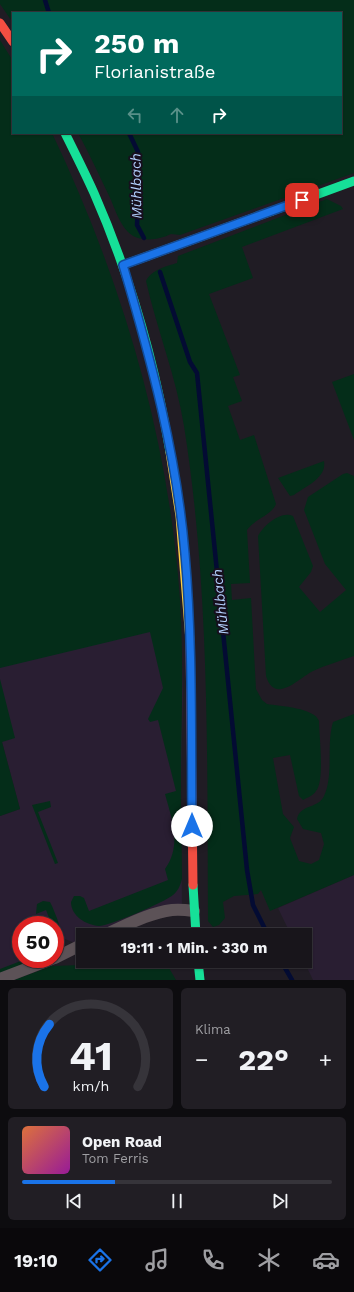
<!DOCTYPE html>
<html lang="de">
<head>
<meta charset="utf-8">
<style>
  body { margin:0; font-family:"Work Sans",sans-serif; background:#211e24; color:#f1f3f6; height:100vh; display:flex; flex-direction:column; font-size:15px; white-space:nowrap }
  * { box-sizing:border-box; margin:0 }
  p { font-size:13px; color:#9f9fa3 }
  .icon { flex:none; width:22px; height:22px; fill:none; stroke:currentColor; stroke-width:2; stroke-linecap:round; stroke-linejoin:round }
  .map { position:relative; height:980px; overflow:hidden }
  .details { display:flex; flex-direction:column; gap:8px; padding:8px; background:#0d0c0f; flex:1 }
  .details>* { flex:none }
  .guide { position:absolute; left:12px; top:12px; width:330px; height:122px; border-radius:0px; box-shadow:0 1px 3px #0004,0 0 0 1px #36343a; background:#00695c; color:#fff; overflow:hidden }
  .speed { position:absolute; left:12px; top:916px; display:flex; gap:8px; font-size:20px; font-weight:700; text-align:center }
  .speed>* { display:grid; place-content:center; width:52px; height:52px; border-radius:50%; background:#18151b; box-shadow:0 1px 3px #0004,0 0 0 1px #36343a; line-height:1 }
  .speed .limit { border:6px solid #d22; background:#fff; color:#111 }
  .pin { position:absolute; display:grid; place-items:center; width:34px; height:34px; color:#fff; margin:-17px; border-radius:8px; box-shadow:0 2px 6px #0006 }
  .me { position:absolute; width:44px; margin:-22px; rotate:0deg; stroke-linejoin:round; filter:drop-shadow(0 0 3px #0008) }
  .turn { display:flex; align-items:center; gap:14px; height:84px; padding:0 16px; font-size:18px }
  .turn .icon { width:52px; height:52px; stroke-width:2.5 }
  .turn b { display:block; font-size:28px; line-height:34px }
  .lanes { display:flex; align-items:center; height:38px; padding:0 16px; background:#0003; justify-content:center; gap:20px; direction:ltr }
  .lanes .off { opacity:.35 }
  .big { font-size:30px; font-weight:700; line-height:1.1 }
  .details .widget { flex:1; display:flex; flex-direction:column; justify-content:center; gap:6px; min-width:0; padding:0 14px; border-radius:6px; background:#211e24 }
  .details .dial { align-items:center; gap:0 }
  .dial svg { height:104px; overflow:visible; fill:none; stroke:#36343a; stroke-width:7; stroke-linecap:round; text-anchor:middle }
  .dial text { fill:#f1f3f6; stroke:none }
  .song { display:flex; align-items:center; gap:12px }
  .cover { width:48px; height:48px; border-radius:6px; background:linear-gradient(135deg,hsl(20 70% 55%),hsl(300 70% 35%)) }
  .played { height:4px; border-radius:2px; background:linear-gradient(90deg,#1a73e8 30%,#36343a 30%) }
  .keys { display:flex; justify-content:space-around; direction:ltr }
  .heat { display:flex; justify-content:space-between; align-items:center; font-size:22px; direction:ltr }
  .details .tiles { flex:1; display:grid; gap:8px; grid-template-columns:1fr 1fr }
  .widget:last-child { grid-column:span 2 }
  .trip { position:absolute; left:76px; top:928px; width:236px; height:40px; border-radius:0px; background:#18151b; box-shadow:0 1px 3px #0004,0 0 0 1px #36343a; font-weight:700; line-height:40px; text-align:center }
  .tab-bar { display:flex; height:64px; justify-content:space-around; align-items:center; background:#0a080b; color:#9f9fa3 }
  .tab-bar .icon { width:28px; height:28px }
  .tab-bar .on { color:#1a73e8 }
  .tab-bar b { font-size:18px; color:#f1f3f6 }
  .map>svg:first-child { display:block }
  .built { fill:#291e32 }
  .green { fill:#042d19 }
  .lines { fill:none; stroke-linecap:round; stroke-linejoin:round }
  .stream { stroke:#030b33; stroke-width:4.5 }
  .street { stroke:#5c5257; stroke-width:12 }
  .fast { stroke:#16e098; stroke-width:9 }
  .slow { stroke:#ffcf43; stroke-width:9 }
  .jam { stroke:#f24e42; stroke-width:9 }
  .route-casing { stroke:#114b97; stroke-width:10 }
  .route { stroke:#1a73e8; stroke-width:7 }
  .labels { text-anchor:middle; stroke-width:4; stroke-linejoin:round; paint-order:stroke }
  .water-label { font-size:14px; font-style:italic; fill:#b3d1fe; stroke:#170f1e }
</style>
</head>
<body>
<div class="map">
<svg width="354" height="980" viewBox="0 0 354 980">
  <rect width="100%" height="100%" fill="#201c24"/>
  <g class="built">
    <path d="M0,596l181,26 2,72 -2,96 1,120 -78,25h-21v9l-3,1 -15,-6 -10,7v-21h-34v34h14l-35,14v-157l20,-7 -20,-75z"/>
    <path d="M354,875v105h-41l-9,-19 1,-26h-14l-13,-27z"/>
  </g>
  <g class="green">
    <path d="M0,0h354v173l-174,62 -9,-1c-12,6 -32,9 -43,-2 -8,-8 -13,-22 -17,-32 -11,-23 -21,-45 -33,-67h263v-120h-328v10l-13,-19z"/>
    <path d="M0,40l13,21v72h39c66,139 112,288 126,442 7,72 3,144 3,216 0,29 1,59 1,88 -2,7 -4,12 -9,16 -8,7 -64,31 -74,31 -13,-1 -28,-10 -28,-24l3,-6h6l4,2 5,13 79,-31 -3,-11c17,-24 7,-49 0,-75l11,-3 -18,-71 -8,2 -2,-3 15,-31 -13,-56 -150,36z"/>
    <path d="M327,199l14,7 2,3 -101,38 11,31 -44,16 31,81 -7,2 9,24 -14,5 12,34 14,-5 22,69c-5,12 -22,15 -29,26l3,53 -19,1 1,16 19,-2 5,91 6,11 5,4c13,2 48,4 52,17 0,14 6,60 -3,70 -3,5 -8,6 -13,9l-4,-4 -9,-41 -17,3 10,56 11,13 -4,11 9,23 12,3 8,-4 5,-16 -3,-11 -18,-4 -6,-10c3,-15 21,-10 27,-23 10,-21 2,-51 9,-74l21,-8v161l-84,36 -9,-21 -3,4 -24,2 -11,6 2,16 -6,7 -6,2 -5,-6c-1,-165 2,-331 -24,-495 -8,-50 -27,-96 -38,-145 5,-11 21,-15 31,-18l1,-7z"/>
    <path d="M354,374v66l-22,-58z"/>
    <path d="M324,461c3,17 -18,25 -30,34l-4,1 -12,-18z"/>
    <path d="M347,473l7,3v180c-14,5 -28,9 -41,15 -14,7 -38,34 -47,5l-8,-140c5,-10 23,-26 35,-20l20,50 -2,6 -12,15 21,25 26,-22 -21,-26 -21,-54 4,-13 35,-23z"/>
    <path d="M0,679l15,59 -13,4 18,67 -20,7z"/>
    <path d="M50,801l1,6 -13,5 20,51 -3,1 -23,-59z"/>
    <path d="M43,901l7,1 2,4c6,15 13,27 3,42v-23h-3l-6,-15 -10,4 1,-10z"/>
    <path d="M26,959h12l-38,14v-4z"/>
    <path d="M92,961h73l11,19h-162l38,-14 29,-1z"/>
  </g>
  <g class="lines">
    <g class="stream">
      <path d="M45,0l4,13"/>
      <path d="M129,133l9,19 1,32 -2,41 7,13"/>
      <path d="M160,272l30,90 7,11 50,497 6,35 15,30"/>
      <path d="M281,961l11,19"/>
    </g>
    <g class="street">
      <path d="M104,935c21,-9 44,-22 68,-25 7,-1 15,0 22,1"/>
      <path d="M55,958l28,-14"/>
      <path d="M0,979l52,-20"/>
    </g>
    <g class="fast">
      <path d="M65,133c10,20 20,40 29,60 36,82 61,171 76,259"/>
      <path d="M272,211l82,-30"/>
      <path d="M193,885l3,50"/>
      <path d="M198,961l2,19"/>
    </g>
    <g class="slow">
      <path d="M123,265l149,-54"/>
      <path d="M170,452l10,64 10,125"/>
    </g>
    <g class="jam">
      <path d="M0,23l13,19"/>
      <path d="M190,641l3,244"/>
    </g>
  </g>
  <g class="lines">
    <g class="route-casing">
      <path id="route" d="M192,826c-1,-91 1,-182 -7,-272 -8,-98 -34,-194 -62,-289l179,-65"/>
    </g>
    <use href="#route" class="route"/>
  </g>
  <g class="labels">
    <g class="water-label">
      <text transform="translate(136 186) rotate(-91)" y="5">Mühlbach</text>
      <text transform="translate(220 602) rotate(-96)" y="5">Mühlbach</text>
    </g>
  </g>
</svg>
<div class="speed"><div class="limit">50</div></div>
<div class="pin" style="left:302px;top:200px;background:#d93025"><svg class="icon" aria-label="arrive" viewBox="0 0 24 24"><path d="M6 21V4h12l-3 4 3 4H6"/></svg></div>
<svg class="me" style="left:192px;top:826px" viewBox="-20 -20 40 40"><circle r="19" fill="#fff"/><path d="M0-13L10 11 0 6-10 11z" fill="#1a73e8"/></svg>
<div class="trip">19:11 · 1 Min. · 330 m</div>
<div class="guide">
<div class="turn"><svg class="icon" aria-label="right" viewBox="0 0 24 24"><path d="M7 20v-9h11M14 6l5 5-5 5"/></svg><div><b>250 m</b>Florianistraße</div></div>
<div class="lanes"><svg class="icon off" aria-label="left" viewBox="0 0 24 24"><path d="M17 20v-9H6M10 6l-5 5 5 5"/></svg><svg class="icon off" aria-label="ahead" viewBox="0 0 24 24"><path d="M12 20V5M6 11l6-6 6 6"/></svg><svg class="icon" aria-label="right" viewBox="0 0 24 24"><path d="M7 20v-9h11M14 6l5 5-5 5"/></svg></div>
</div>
</div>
<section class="details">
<div class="tiles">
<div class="widget dial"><svg viewBox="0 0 100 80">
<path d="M14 69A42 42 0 1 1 86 69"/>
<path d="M14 69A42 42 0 0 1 18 21" stroke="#1a73e8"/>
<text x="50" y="56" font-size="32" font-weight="700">41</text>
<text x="50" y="72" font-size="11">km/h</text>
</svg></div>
<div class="widget"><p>Klima</p>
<div class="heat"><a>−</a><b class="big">22°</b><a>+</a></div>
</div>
<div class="widget">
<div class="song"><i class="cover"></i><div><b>Open Road</b><p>Tom Ferris</p></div></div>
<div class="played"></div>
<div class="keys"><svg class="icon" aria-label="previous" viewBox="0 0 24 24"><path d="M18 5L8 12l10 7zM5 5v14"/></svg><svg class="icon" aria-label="pause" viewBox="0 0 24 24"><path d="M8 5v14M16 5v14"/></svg><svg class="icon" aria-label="next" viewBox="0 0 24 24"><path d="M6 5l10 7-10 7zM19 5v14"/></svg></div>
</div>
</div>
</section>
<nav class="tab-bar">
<b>19:10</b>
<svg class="icon on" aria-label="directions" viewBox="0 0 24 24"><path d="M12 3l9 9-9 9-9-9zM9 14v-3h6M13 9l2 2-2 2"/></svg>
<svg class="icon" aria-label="music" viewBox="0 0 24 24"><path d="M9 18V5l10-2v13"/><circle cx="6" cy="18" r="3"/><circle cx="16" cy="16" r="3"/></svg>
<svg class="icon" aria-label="phone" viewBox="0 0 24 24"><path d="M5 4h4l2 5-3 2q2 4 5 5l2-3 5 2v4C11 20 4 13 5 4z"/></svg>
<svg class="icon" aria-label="climate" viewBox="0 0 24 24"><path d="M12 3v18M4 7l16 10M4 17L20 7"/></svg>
<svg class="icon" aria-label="car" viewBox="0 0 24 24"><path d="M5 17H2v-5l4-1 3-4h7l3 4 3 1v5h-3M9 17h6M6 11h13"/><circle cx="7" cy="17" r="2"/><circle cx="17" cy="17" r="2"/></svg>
</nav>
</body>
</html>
